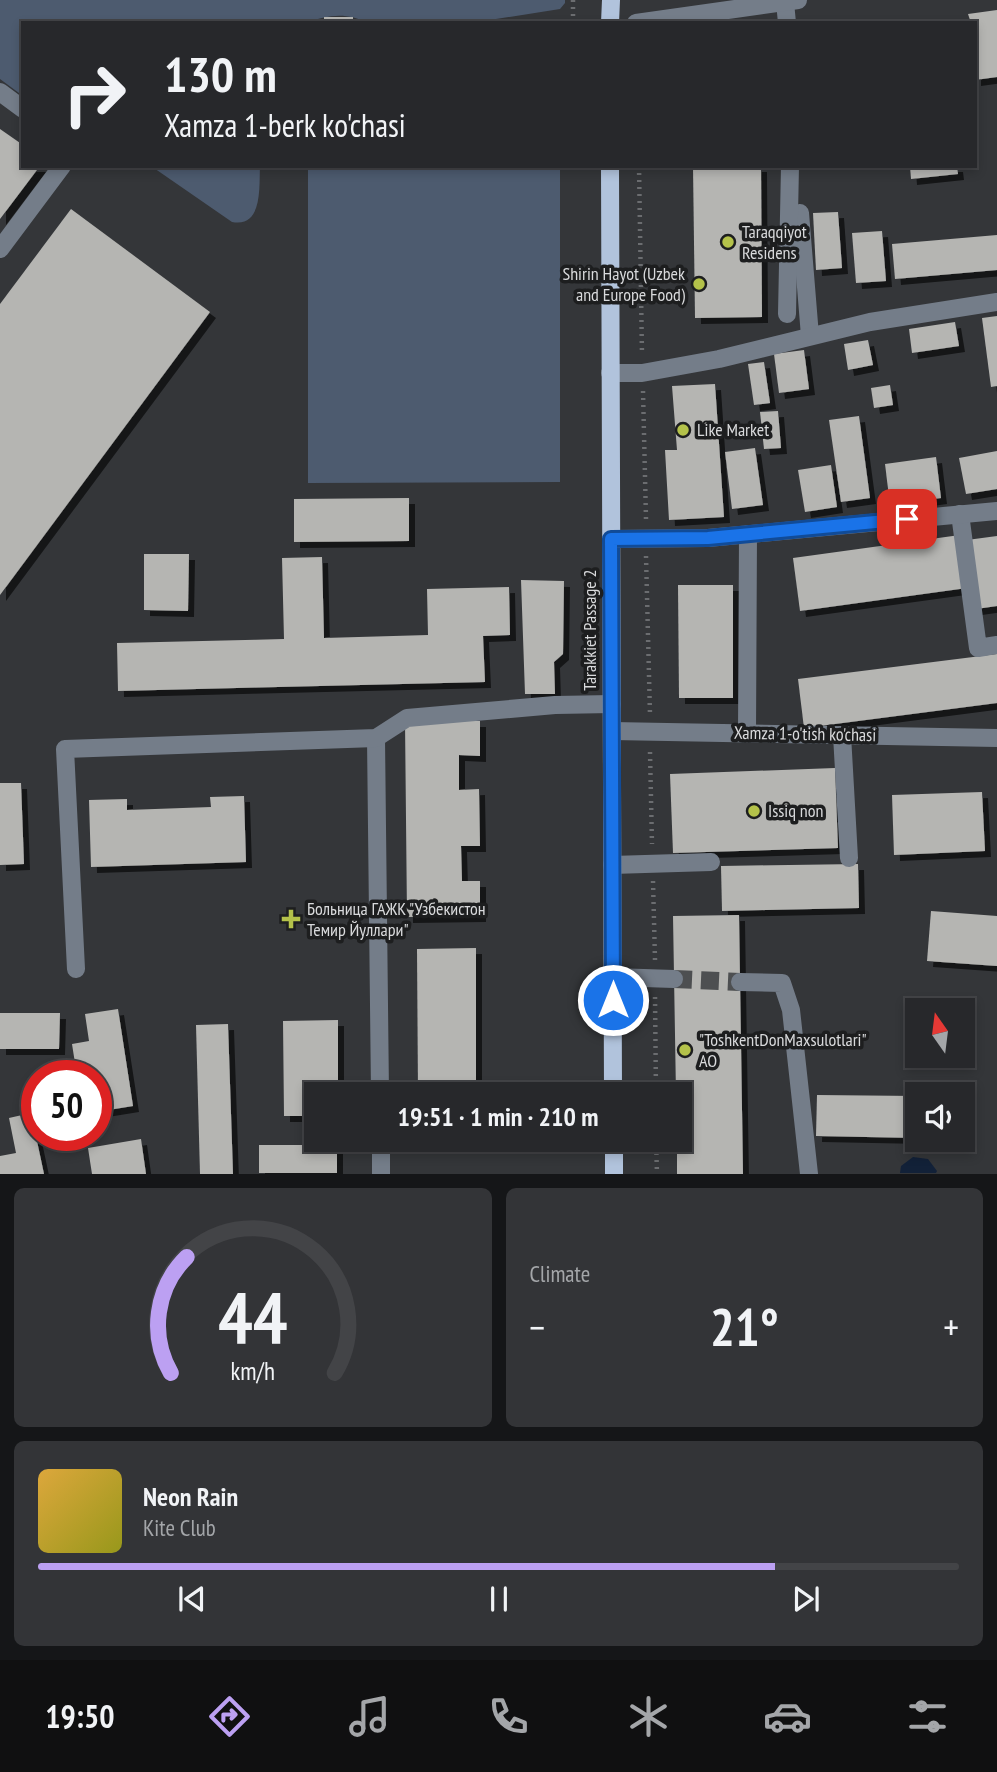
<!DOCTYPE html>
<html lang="en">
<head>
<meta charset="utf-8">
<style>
  body { margin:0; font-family:"PT Sans Narrow",sans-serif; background:#333437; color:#f1f3f6; height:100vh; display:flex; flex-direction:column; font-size:26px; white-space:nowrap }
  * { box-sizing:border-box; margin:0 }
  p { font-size:23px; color:#a4a6a9 }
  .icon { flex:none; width:38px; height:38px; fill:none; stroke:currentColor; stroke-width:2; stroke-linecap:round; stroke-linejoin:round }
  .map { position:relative; height:1174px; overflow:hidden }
  .panel { display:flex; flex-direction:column; gap:14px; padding:14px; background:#151618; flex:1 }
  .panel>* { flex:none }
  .banner { position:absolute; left:21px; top:21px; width:956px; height:147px; border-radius:0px; box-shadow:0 4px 10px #0003,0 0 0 2px #434447; background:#27282b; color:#f1f3f6; overflow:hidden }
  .needle { width:46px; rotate:346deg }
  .fabs { position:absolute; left:905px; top:998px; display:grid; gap:14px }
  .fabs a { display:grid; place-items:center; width:70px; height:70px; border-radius:0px; background:#27282b; box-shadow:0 4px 10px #0003,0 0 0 2px #434447; font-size:35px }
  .speed { position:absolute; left:21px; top:1060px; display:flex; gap:14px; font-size:35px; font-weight:700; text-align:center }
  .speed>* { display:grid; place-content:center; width:91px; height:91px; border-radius:50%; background:#27282b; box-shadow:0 4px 10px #0003,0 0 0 2px #434447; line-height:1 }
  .speed .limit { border:10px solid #d22; background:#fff; color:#111 }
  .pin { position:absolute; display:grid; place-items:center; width:60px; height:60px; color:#fff; margin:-30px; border-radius:14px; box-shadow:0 4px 10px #0006 }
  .me { position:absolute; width:77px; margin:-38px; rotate:0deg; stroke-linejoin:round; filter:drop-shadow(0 0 5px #0008) }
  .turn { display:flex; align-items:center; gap:24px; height:147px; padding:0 28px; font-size:32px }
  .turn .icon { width:91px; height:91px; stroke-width:2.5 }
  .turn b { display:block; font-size:49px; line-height:60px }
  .big { font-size:52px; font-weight:600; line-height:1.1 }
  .panel .widget { flex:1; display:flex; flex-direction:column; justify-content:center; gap:10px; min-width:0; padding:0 24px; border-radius:10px; background:#333437 }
  .panel .dial { align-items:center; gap:0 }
  .dial svg { height:182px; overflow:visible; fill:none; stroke:#434447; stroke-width:7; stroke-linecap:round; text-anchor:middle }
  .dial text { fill:#f1f3f6; stroke:none }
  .song { display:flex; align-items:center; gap:21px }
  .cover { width:84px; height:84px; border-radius:10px; background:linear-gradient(135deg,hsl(40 70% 55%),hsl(60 70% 35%)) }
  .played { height:7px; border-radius:4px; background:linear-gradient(90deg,#bca0f2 80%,#434447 80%) }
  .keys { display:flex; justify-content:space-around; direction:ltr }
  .heat { display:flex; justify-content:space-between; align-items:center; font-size:38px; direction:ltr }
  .panel .tiles { flex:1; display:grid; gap:14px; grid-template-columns:1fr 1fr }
  .widget:last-child { grid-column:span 2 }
  .trip { position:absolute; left:304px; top:1082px; width:388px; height:70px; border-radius:0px; background:#27282b; box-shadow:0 4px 10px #0003,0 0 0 2px #434447; font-weight:600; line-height:70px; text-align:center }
  .menu { display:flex; height:112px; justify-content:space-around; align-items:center; background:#101011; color:#a4a6a9 }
  .menu .icon { width:49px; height:49px }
  .menu .current { color:#bca0f2 }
  .menu b { font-size:32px; color:#f1f3f6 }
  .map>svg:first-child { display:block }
  .green { fill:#4d5b6f }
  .water { fill:#122138 }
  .building { fill:#b5b5b2; filter:url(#shadow) }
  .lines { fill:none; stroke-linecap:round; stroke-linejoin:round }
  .minor-tunnel { stroke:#4d4f51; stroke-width:18; stroke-dasharray:18 9; stroke-linecap:butt }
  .path { stroke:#6b6d70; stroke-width:4.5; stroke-dasharray:2 5; stroke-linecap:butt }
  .minor { stroke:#747d89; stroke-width:18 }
  .major { stroke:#b1c3dc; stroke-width:18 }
  .route-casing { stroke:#114b97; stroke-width:18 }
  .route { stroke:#1a73e8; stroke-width:12 }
  .poi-dot { fill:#b4c24a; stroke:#1d1e1f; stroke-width:2.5 }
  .labels { text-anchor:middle; stroke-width:7; stroke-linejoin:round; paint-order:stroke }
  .poi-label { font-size:18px; fill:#d9dadc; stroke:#1d1e1f; text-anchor:start }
  .street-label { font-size:18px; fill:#d9dadc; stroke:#1d1e1f }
</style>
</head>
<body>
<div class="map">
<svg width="997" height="1174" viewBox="0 0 997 1174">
  <defs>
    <filter id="shadow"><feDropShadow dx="6" dy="6" stdDeviation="0" flood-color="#0009"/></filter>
  </defs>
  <rect width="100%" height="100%" fill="#343639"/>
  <g class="green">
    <path d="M0,0h565v3l-5,6 -89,14h-103c-22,-11 -40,-8 -62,0h-283v73l-23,-17z"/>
    <path d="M151,166h109c-1,21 3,62 -28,56z"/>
    <path d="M308,166h252v316l-252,1z"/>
  </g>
  <path class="water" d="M913,1157l15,2 9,12 -1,2h-36l1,-7z"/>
  <g class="building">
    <path d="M997,10v67l-22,3v-57h-16v-2l11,-1 -2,-6z"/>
    <rect x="324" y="17" width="29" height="6"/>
    <path d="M0,129l23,16v21h17l-40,53z"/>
    <path d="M693,166h68l1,151 -67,1z"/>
    <path d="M910,166h47l1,8 -47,5z"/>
    <path d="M71,209l139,103 -210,283v-291z"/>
    <path d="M838,212l4,56 -26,2 -3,-57z"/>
    <path d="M882,231l4,50 -30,2 -4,-50z"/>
    <path d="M997,235v35l-102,9 -3,-35z"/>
    <path d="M997,316v70l-6,1 -9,-69z"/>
    <path d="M955,322l4,24 -47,7 -3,-24z"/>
    <path d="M868,340l5,25 -25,5 -4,-26z"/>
    <path d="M804,350l5,39 -30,4 -5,-39z"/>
    <path d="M764,362l6,41 -16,2 -6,-41z"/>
    <path d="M715,384l9,133 -55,3 -4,-70h12l-5,-64z"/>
    <path d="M890,385l3,20 -19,3 -3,-20z"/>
    <path d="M778,411l3,37 -17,1 -4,-37z"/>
    <path d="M859,416l11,82 -29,4 -12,-82z"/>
    <path d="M755,448l8,57 -31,4 -7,-57z"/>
    <path d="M997,451v38l-31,5 -7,-36z"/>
    <path d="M936,457l5,41 -51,7 -5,-41z"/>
    <path d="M831,465l6,42 -32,5 -7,-42z"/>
    <path d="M409,498v43l-115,1v-43z"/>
    <path d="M960,535l7,53 -167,23 -7,-53z"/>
    <path d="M997,536v70l-21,3 -9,-69z"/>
    <path d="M144,554h45l-1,57 -44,-1z"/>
    <path d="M322,557l2,81 104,-3 -1,-46 82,-2 1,48 -27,1 2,46 -367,9 -1,-48 167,-4 -2,-81z"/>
    <path d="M521,580l43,1 -1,73 -9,8 1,32h-30z"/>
    <path d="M678,585h55v113h-54z"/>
    <path d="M997,654v49l-193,25 -6,-49z"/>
    <path d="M405,721h75v35l-21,-1v35l20,-1 1,57h-19l1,35h18v35l-73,1z"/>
    <path d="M835,768l3,80 -165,5 -3,-79z"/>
    <path d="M0,783h21l3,81 -24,1z"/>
    <path d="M982,792l3,59 -91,4 -2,-60z"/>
    <path d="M244,796l2,66 -155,5 -2,-67 38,-1v11l84,-3 -1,-10z"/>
    <path d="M858,864l1,44 -137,3 -1,-45z"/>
    <path d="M931,911l66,5v50l-70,-5z"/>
    <path d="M739,915l4,259h-66v-35h4v-45h-5l-3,-178z"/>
    <path d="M476,948v146h-58l-1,-145z"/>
    <path d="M118,1009l15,97 -37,6v-36h-19l-5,-32 17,-3 -4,-27z"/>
    <path d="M0,1013h60l-1,36h-59z"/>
    <path d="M338,1020v74h-21v22h-33l-1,-95z"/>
    <path d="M228,1024l5,150h-33l-4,-149z"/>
    <path d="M817,1095l100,1v42l-101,-2z"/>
    <path d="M31,1113l13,61h-44v-18l16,-3 -7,-35z"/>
    <path d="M141,1139l5,35h-54l-4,-26z"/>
    <rect x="259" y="1145" width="78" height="28"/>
  </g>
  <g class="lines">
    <path class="minor-tunnel" d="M674,979l66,3"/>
    <g class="path">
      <path d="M573,23v-23"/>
      <path d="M639,166l3,189"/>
      <path d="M643,391l3,128"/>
      <path d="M646,556l4,159"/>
      <path d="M650,752l2,92"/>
      <path d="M653,881l2,79"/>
      <path d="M655,997l1,97"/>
      <path d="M656,1139l1,35"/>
    </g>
    <g class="minor">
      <path d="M785,2l2,21"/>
      <path d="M636,23l162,-23"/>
      <path d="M0,92l23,17"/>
      <path d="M800,213l10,123"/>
      <path d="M0,249l62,-83"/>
      <path d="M787,314l3,-148"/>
      <path d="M610,373h32l77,-14 151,-37 127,-20"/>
      <path d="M960,514l18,134 19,-3"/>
      <path d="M611,539l97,-1 289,-27"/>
      <path d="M612,731l385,7"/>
      <path d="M747,733l1,-199"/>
      <path d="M842,735l7,123"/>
      <path d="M376,738l4,356"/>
      <path d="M612,865l99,-3"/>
      <path d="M76,969l-11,-220 311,-11 31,-20 148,-13 57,-1"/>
      <path d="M613,977l61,2"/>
      <path d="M740,982l42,1 9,27 18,164"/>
      <path d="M381,1139v35"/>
    </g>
    <g class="major">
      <path d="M610,23l1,-23"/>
      <path d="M610,166l3,928"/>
      <path d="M614,1139v35"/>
    </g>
  </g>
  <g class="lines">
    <g class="route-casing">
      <path id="route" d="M613,1000l-2,-461 97,-1 199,-19"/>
    </g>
    <use href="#route" class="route"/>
  </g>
  <g class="poi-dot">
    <circle cx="728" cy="242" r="7"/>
    <circle cx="699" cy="284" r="7"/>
    <circle cx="683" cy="430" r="7"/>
    <circle cx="754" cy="811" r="7"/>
    <path d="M287.5 908.5h7v7h7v7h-7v7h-7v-7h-7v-7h7z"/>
    <circle cx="685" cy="1050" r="7"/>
  </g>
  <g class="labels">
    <g class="poi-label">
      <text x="742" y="238">Taraqqiyot<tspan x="742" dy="21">Residens</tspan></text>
      <text x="685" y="280" text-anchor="end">Shirin Hayot (Uzbek<tspan x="685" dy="21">and Europe Food)</tspan></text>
      <text x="697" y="436">Like Market</text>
      <text x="768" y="817">Issiq non</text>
      <text x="307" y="915">Больница ГАЖК "Узбекистон<tspan x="307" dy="21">Темир Йуллари"</tspan></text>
      <text x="699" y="1046">"ToshkentDonMaxsulotlari"<tspan x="699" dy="21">AO</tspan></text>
    </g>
    <g class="street-label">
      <text transform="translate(590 630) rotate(-90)" y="6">Tarakkiet Passage 2</text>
      <text transform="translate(805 734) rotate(1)" y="6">Xamza 1-o'tish ko'chasi</text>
    </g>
  </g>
</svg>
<div class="fabs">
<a><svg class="needle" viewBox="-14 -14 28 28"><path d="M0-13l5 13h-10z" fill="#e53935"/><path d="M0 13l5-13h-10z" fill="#a4a6a9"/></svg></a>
<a><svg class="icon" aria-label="sound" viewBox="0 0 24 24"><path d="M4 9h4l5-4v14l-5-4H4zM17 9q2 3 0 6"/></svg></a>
</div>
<div class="speed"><div class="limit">50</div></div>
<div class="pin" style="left:907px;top:519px;background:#d93025"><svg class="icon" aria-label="arrive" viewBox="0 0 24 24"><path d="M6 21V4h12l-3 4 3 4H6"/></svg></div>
<svg class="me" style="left:613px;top:1000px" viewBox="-20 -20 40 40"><circle r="17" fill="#1a73e8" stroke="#fff" stroke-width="3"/><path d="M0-11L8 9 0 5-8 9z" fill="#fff"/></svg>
<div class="trip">19:51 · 1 min · 210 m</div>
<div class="banner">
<div class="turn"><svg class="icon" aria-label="right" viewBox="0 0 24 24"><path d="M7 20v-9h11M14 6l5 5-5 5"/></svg><div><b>130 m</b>Xamza 1-berk ko'chasi</div></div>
</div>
</div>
<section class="panel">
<div class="tiles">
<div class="widget dial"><svg viewBox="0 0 100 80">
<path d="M14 69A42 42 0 1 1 86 69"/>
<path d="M14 69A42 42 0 0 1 21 18" stroke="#bca0f2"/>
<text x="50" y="56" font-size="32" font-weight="700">44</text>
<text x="50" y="72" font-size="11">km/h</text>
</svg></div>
<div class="widget"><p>Climate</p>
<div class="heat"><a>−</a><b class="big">21°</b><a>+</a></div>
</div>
<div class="widget">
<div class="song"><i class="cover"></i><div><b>Neon Rain</b><p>Kite Club</p></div></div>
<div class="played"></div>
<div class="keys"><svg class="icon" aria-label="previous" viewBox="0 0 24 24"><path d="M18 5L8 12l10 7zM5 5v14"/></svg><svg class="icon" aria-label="pause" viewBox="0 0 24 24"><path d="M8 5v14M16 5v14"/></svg><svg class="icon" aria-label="next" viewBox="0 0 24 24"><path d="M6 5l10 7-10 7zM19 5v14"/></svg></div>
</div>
</div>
</section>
<nav class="menu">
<b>19:50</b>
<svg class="icon current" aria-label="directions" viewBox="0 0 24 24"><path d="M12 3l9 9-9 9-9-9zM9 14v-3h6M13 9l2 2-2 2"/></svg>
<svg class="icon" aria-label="music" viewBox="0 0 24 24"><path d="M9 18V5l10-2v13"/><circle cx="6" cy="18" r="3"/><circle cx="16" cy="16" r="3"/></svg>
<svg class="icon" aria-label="phone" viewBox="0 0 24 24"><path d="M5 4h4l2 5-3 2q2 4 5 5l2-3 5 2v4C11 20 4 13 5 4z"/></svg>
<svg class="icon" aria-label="climate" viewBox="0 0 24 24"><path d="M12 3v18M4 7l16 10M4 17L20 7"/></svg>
<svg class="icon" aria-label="car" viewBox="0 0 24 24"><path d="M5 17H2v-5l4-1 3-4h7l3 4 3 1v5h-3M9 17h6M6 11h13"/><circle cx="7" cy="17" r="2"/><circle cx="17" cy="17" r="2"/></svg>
<svg class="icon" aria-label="filters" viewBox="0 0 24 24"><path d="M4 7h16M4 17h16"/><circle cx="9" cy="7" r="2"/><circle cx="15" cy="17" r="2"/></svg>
</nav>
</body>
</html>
